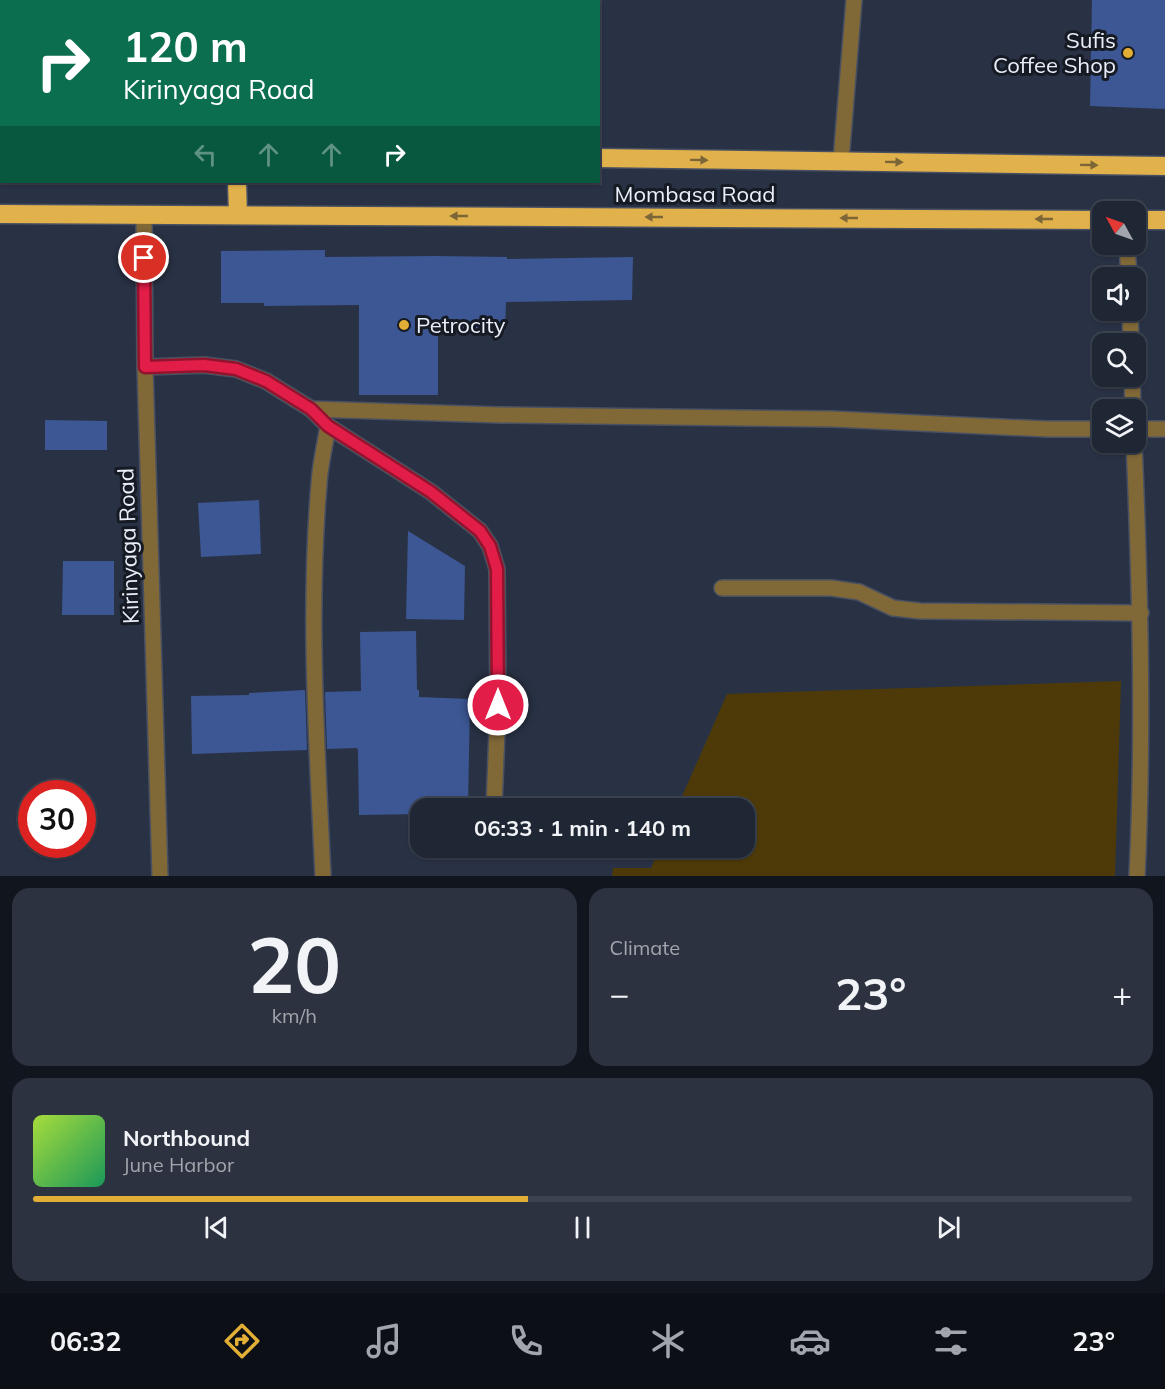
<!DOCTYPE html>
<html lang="en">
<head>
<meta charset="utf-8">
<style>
  body { margin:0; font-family:Mulish,sans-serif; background:#2c3240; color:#f1f3f6; height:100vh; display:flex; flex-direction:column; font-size:22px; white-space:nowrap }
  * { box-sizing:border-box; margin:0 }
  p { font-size:20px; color:#a1a5ac }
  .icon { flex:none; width:33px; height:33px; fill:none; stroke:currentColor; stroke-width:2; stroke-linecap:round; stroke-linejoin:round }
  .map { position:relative; height:876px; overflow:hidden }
  .details { display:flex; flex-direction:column; gap:12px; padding:12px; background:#11151d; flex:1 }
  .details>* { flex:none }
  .hud { position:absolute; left:0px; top:0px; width:600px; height:183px; box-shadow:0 2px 4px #0004,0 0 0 2px #3c434f; background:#0b6e4f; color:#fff; overflow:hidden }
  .needle { width:39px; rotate:310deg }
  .fabs { position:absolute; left:1092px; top:201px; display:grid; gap:12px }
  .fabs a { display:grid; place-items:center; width:54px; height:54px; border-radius:12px; background:#1f2634; box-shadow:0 2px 4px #0004,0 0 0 2px #3c434f; font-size:30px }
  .speed { position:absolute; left:18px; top:780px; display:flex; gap:12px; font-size:30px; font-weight:700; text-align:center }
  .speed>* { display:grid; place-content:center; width:78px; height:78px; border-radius:50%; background:#1f2634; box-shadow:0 2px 4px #0004,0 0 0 2px #3c434f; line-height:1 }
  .speed .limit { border:9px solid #d22; background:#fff; color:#111 }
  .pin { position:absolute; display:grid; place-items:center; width:51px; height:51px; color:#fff; margin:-26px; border:3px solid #fff; border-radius:50%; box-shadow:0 2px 6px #0007 }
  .me { position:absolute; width:66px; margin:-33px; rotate:0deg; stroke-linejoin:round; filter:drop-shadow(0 0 4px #0008) }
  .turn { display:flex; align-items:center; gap:21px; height:126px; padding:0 24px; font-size:27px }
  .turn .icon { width:78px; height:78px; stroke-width:2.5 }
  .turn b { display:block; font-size:42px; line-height:51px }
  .lanes { display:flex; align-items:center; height:57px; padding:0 24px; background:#0003; justify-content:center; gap:30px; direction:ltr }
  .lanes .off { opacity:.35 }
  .big { font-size:45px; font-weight:700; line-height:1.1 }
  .details .widget { flex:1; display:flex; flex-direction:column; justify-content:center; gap:9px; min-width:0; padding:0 21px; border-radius:18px; background:#2c3240 }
  .details .dial { align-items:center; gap:0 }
  .dial b { font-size:78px; line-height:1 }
  .song { display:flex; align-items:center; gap:18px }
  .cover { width:72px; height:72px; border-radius:9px; background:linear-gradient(135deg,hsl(80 70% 55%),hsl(150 70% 35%)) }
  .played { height:6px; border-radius:3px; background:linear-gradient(90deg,#e3ae35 45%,#3c434f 45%) }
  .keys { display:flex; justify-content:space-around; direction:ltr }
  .heat { display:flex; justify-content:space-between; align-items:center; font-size:33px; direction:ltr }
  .details .tiles { flex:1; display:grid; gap:12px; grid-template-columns:1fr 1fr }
  .widget:last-child { grid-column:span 2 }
  .trip { position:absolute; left:410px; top:798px; width:345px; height:60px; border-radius:18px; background:#1f2634; box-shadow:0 2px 4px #0004,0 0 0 2px #3c434f; font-weight:700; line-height:60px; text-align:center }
  .menu { display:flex; height:96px; justify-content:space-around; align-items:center; background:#0c0f15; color:#a1a5ac }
  .menu .icon { width:42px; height:42px }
  .menu .selected { color:#e3ae35 }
  .menu b { font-size:27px; color:#f1f3f6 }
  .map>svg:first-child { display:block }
  .green { fill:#4e3a08 }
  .building { fill:#3c5793 }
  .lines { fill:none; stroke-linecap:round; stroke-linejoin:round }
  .lane-casing { stroke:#485062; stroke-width:18 }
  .street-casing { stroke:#485062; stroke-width:18 }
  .secondary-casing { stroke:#485062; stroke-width:18 }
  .highway-casing { stroke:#485062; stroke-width:21 }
  .lane { stroke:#806837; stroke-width:15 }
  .street { stroke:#806837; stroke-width:15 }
  .secondary { stroke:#ab8430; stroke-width:15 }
  .highway { stroke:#e1b14b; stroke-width:18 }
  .oneway { fill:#7c6637 }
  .route-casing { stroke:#92132f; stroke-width:15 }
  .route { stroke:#e11d48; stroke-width:10 }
  .poi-dot { fill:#e3ae35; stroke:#161a23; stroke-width:2 }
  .labels { text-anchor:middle; stroke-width:6; stroke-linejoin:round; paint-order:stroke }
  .poi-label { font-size:22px; fill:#e8eefa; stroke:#161a23; text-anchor:end }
  .street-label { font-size:22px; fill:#e8eefa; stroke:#161a23 }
</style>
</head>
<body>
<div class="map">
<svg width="1165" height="876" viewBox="0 0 1165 876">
  <rect width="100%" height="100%" fill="#293245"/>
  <path class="green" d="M1121,681l-6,195h-503l1,-8h38l9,-20h84v-40h-67l50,-114z"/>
  <g class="building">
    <path d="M1092,0h73v109l-75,-3z"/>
    <path d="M325,250v7l110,-1 72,1v2l126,-2 -1,43 -126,2 -1,30 -67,-1v64h-79v-90l-95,1v-3h-43v-52z"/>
    <path d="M45,420l62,1v29h-62z"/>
    <path d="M259,500l2,54 -60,3 -3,-54z"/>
    <path d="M408,531l57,35 -1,54 -58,-1z"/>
    <path d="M63,561h51v54h-52z"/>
    <path d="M416,631l1,59h2v7l51,2 -2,109h-48v6l-61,1 -1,-65 -1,-2 -30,1 -2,-57 36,-1 -1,-59z"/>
    <path d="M305,690l2,60 -115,4 -1,-58 58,-1v-2z"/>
  </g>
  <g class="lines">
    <g class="lane-casing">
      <g id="lane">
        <path d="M228,2v-2"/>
        <path d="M343,2v-2"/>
        <path d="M841,161l13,-161"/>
      </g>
    </g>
    <g class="street-casing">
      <g id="street">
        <path d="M144,215l1,152 15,509"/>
        <path d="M1127,244l2,34"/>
        <path d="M1130,310l1,34"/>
        <path d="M145,367l59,-2 32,4 30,12 45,28 190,6 332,4 214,10h55"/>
        <path d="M1132,376l1,34"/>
        <path d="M311,409l17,17 103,66 49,39 10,15 7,23 1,136 -4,103"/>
        <path d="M1136,429h29"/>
        <path d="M1134,442c6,145 10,289 3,434"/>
        <path d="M722,588h109l28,4 34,16 27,3 221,2"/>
        <path d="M323,876c-6,-130 -15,-262 -4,-392 1,-19 6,-39 9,-58"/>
      </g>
    </g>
    <g class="secondary-casing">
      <path id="secondary" d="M153,2v-2"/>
    </g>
    <g class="highway-casing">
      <g id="highway">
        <path d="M0,150h2"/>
        <path d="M598,158l567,8"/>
        <path d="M237,182l1,33"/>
        <path d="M0,214l1102,6"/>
        <path d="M1136,220h29"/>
      </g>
    </g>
    <use href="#lane" class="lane"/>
    <use href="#street" class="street"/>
    <use href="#secondary" class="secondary"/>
    <use href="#highway" class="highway"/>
  </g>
  <defs><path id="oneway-solid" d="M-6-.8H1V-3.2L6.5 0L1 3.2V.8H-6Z" transform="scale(1.5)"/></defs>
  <g class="oneway">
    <use href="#oneway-solid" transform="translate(699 160) rotate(1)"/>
    <use href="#oneway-solid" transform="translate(894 162) rotate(1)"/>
    <use href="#oneway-solid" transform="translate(1089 165) rotate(1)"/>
    <use href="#oneway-solid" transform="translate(459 216) rotate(-180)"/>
    <use href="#oneway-solid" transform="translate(654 217) rotate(-180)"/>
    <use href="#oneway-solid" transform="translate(849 218) rotate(-180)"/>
    <use href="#oneway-solid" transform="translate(1044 219) rotate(-180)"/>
  </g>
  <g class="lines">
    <g class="route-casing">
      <path id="route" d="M144,258l1,109 59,-2 32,4 30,12 45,28 17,17 103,66 49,39 10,15 7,23 1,136"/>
    </g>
    <use href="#route" class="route"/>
  </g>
  <g class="poi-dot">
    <circle cx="1128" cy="53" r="6"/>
    <circle cx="404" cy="325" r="6"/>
  </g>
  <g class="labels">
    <g class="poi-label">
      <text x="1116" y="48">Sufis<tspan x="1116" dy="25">Coffee Shop</tspan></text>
      <text x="416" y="333" text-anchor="start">Petrocity</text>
    </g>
    <g class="street-label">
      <text x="695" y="202">Mombasa Road</text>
      <text transform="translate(128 546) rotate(-92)" y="8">Kirinyaga Road</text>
    </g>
  </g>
</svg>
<div class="fabs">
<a><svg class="needle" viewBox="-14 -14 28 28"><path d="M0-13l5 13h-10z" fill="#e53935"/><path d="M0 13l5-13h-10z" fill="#a1a5ac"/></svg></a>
<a><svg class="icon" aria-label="sound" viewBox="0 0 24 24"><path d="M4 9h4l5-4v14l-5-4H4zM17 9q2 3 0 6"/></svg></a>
<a><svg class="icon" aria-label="search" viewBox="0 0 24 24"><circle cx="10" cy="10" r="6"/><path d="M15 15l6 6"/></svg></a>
<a><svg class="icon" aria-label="layers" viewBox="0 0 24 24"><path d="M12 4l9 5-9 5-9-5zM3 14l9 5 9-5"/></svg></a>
</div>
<div class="speed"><div class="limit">30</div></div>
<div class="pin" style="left:144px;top:258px;background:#d93025"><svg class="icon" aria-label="arrive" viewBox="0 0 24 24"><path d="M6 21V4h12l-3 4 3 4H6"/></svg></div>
<svg class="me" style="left:498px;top:705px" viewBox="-20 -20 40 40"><circle r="17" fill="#e11d48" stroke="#fff" stroke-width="3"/><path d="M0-11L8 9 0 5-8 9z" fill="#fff"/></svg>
<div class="trip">06:33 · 1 min · 140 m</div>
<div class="hud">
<div class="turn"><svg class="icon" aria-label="right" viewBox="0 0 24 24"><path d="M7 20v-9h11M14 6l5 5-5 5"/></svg><div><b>120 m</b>Kirinyaga Road</div></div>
<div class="lanes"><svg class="icon off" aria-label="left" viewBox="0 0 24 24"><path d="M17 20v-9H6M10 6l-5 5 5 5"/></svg><svg class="icon off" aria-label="ahead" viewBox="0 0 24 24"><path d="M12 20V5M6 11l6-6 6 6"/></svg><svg class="icon off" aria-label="ahead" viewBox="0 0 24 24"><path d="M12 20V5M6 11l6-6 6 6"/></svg><svg class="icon" aria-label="right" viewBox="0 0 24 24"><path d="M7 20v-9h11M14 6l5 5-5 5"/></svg></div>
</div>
</div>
<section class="details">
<div class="tiles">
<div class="widget dial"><b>20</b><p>km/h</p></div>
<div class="widget"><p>Climate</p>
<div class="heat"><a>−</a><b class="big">23°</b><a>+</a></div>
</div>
<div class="widget">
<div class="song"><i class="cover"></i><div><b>Northbound</b><p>June Harbor</p></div></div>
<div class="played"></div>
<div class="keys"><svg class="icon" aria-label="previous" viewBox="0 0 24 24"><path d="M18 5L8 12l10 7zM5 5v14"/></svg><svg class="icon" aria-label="pause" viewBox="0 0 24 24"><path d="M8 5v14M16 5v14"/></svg><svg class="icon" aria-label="next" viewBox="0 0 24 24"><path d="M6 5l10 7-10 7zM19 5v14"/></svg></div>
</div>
</div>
</section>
<nav class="menu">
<b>06:32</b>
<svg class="icon selected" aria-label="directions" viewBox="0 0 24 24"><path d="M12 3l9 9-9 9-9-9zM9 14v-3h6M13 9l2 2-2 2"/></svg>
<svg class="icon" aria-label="music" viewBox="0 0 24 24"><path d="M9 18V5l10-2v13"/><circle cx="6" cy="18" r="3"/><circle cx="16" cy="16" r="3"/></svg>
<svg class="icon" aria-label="phone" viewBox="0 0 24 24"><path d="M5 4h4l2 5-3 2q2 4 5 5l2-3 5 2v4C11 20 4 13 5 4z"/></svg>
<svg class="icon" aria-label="climate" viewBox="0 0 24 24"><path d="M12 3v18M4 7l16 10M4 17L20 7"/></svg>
<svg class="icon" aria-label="car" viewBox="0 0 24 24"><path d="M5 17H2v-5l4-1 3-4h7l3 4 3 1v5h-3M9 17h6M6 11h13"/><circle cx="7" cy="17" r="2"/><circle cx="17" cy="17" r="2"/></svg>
<svg class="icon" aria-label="filters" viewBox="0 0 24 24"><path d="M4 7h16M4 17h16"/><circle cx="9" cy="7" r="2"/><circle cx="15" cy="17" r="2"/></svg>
<b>23°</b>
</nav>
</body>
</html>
